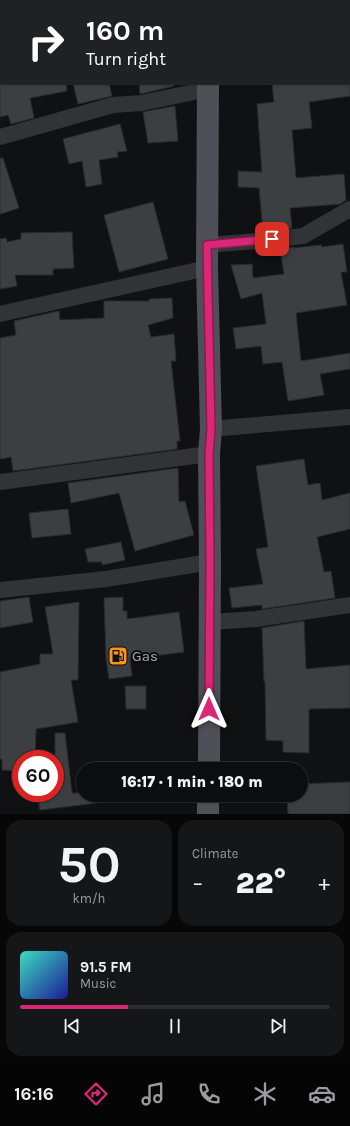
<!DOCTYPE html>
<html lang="en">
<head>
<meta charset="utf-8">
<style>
  body { margin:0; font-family:Karla,sans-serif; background:#151617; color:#f1f3f6; height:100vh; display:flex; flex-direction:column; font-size:15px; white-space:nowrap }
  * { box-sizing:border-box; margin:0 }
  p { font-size:13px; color:#9a9c9e }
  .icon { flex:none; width:22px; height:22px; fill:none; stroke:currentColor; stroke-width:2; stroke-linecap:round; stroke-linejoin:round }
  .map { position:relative; height:814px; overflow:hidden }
  .panel { display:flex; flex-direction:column; gap:6px; padding:6px; background:#070708; flex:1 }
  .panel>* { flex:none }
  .hud { position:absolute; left:0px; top:0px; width:350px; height:84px; box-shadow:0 1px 3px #0004,0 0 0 1px #2c2d2e; background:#202124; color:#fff; overflow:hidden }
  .speed { position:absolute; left:12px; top:750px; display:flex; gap:8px; font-size:20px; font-weight:700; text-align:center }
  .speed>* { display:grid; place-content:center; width:52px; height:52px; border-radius:50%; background:#0c0d0e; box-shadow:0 1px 3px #0004,0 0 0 1px #2c2d2e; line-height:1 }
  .speed .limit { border:6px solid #d22; background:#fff; color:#111 }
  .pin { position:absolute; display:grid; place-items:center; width:34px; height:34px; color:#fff; margin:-17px; border-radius:8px; box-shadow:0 2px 6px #0006 }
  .me { position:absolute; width:44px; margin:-22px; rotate:0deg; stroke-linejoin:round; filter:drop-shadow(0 0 3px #0008) }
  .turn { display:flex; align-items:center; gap:14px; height:84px; padding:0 20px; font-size:18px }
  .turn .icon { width:52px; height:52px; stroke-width:2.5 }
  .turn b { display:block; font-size:28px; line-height:34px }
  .big { font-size:30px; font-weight:800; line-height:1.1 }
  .panel .tile { flex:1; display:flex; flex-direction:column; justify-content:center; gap:6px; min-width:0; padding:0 14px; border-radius:16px; background:#151617 }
  .panel .dial { align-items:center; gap:0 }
  .dial b { font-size:52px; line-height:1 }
  .song { display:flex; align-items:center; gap:12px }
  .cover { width:48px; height:48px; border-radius:6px; background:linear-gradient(135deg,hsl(170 70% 55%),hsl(240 70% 35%)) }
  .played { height:4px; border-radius:2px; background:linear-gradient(90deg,#db2777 35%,#2c2d2e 35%) }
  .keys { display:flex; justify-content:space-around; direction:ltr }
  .heat { display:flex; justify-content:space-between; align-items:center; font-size:22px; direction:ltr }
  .panel .tiles { flex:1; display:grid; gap:6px; grid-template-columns:1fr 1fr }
  .tile:last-child { grid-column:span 2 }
  .trip { position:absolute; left:76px; top:762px; width:232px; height:40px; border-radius:20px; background:#0c0d0e; box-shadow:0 1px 3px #0004,0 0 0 1px #2c2d2e; font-weight:800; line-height:40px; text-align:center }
  .dock { display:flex; height:64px; justify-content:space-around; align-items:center; background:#050506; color:#9a9c9e }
  .dock .icon { width:28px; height:28px }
  .dock .current { color:#db2777 }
  .dock b { font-size:18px; color:#f1f3f6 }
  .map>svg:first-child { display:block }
  .building { fill:#3c3f42; stroke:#2a2b2e }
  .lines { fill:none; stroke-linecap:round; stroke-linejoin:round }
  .minor { stroke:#313337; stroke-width:16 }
  .primary { stroke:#4d5057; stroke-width:22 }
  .route-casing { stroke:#8e194d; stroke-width:10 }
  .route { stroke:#db2777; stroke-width:7 }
  .labels { text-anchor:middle; stroke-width:4; stroke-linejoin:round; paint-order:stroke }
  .poi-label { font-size:15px; fill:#a0a9b4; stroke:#0b0c0d; text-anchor:start }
</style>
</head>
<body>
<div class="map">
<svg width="350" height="814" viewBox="0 0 350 814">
  <rect width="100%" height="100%" fill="#101112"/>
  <g class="building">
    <path d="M0,83h66l1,8 -37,7 4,20 -23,6 -3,-9 -8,2z"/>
    <path d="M73,83h36l3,13 -34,8z"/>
    <path d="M139,83h35v3l-34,8z"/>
    <path d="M272,83h78v13l-41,6 3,26 -20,2 4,48 48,-4 2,26 -6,4 -50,4 2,20 -29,3 -4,-43 -21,-1v-16l24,1 -5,-68 17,-2z"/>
    <path d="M175,106l3,35 -30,2 -5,-31z"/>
    <path d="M120,124l7,27 -10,1 1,5 -19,3 3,24 -16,3 -4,-26 -13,3 -6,-25z"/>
    <path d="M0,158h3l16,50 -19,6z"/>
    <path d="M153,202l15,57 -49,13 -15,-57z"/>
    <path d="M72,232l2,36 -21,1v6h-38l2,11 -17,3v-50l6,-1 1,4 14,-3v-6z"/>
    <path d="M343,244l4,28h-6l6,33 -51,8 5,48 49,-8v16l-30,5 4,21 -36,6 -6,-39 -19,2 -2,-18 -25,3 -3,-21 33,-4 -4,-31 -21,6 -10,-34 21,-1 1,14 31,-4 -4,-26 14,-1v1l27,-3 1,2z"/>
    <path d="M172,298l1,20 -25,7 3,12 23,-3 2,27h-5l9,80h-3v8l-164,22 -2,-14 -11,2v-121l16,-3 -2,-14 45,-10 1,9 44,-2v-17h45v-2z"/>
    <path d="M304,459l4,26 12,-2 2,17 28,-7v36l-33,8 7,35 7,-1 4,27 -73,11v-4l-30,3 -3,-20 34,-4 -7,-35 12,-2 -12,-81z"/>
    <path d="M178,468l1,34 6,-1 9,34 -59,16 -16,-58 -48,10 -3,-20z"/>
    <path d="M68,509l3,25 -39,4 -3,-25z"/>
    <path d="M121,542l4,18 -23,5v-3h-14l-3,-13z"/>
    <path d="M29,597l4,25 -33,6v-27z"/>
    <path d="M123,597v14h4v8l52,-7 5,40 -54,7 2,17 -23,3 -3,-20 -2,-61z"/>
    <path d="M79,602l-1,78h-7l7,42 -42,7 -1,30h-14v12l-19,-1v-11h-2v-87l40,-8v-10h13l-8,-47z"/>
    <path d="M304,621l2,48 44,-4v43l-41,1v44l-26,-1v-11l-17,-1 -1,-58h-1l-2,-54z"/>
    <path d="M125,686h21v23h-20z"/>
    <path d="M55,733h10l7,60h11v2h13l1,8 -57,7 -3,-17h18z"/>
    <path d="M350,782v32h-62l-1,-19h14v-11z"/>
  </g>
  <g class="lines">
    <g class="minor">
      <path d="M349,36l1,-1"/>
      <path d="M0,137l113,-32 29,-2 66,-14"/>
      <path d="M207,245l50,-4 46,-5 47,-27"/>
      <path d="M0,314l207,-46"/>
      <path d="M211,429l139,-12"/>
      <path d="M0,482l209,-28"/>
      <path d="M0,590l106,-11 104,-17"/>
      <path d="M210,622l46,-3 94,-14"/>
    </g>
    <g class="primary">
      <path d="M197,0v1"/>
      <path d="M208,83l-1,185 4,161 -2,25 1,108 -1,207"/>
      <path d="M208,814v-19"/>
    </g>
  </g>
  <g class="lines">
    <g class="route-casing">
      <path id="route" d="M209,709l1,-147 -1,-108 2,-25 -4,-184 65,-6"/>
    </g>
    <use href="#route" class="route"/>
  </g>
  <defs>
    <g id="fuel-square" transform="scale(1)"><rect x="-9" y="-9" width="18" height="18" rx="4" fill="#ff951b" stroke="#0b0c0d"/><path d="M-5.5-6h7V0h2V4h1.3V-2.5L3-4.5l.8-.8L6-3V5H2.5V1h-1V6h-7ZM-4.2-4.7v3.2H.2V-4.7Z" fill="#111"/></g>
  </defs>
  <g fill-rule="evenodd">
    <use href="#fuel-square" x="118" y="656"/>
  </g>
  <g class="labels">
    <g class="poi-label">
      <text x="132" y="661">Gas</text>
    </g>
  </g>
</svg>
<div class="speed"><div class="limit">60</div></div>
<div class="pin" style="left:272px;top:239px;background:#d93025"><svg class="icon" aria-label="arrive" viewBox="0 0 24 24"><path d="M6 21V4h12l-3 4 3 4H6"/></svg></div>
<svg class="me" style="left:209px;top:709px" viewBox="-20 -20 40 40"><path d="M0-17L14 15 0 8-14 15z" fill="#db2777" stroke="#fff" stroke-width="4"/></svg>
<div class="trip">16:17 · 1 min · 180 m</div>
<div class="hud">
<div class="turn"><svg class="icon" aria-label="right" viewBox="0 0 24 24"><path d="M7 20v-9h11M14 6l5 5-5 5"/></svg><div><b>160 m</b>Turn right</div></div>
</div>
</div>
<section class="panel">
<div class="tiles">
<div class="tile dial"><b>50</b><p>km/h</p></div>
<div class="tile"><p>Climate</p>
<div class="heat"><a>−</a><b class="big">22°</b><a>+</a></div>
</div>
<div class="tile">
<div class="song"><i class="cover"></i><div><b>91.5 FM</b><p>Music</p></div></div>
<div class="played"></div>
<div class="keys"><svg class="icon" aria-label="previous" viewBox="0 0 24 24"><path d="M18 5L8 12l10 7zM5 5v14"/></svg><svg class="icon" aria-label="pause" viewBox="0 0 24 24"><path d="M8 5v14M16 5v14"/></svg><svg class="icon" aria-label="next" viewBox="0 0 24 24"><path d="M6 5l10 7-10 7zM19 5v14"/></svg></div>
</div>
</div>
</section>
<nav class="dock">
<b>16:16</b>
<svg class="icon current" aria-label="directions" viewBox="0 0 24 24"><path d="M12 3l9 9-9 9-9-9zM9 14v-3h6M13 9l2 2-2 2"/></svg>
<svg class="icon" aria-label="music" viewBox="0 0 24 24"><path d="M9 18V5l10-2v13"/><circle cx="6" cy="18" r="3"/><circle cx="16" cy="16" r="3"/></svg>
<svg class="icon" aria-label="phone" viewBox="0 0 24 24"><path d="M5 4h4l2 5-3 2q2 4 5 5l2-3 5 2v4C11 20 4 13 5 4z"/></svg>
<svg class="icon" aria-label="climate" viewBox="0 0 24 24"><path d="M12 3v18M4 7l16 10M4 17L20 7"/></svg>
<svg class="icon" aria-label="car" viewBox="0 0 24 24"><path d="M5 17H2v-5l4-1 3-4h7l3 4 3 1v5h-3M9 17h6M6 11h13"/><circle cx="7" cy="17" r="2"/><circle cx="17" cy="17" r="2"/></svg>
</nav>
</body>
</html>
